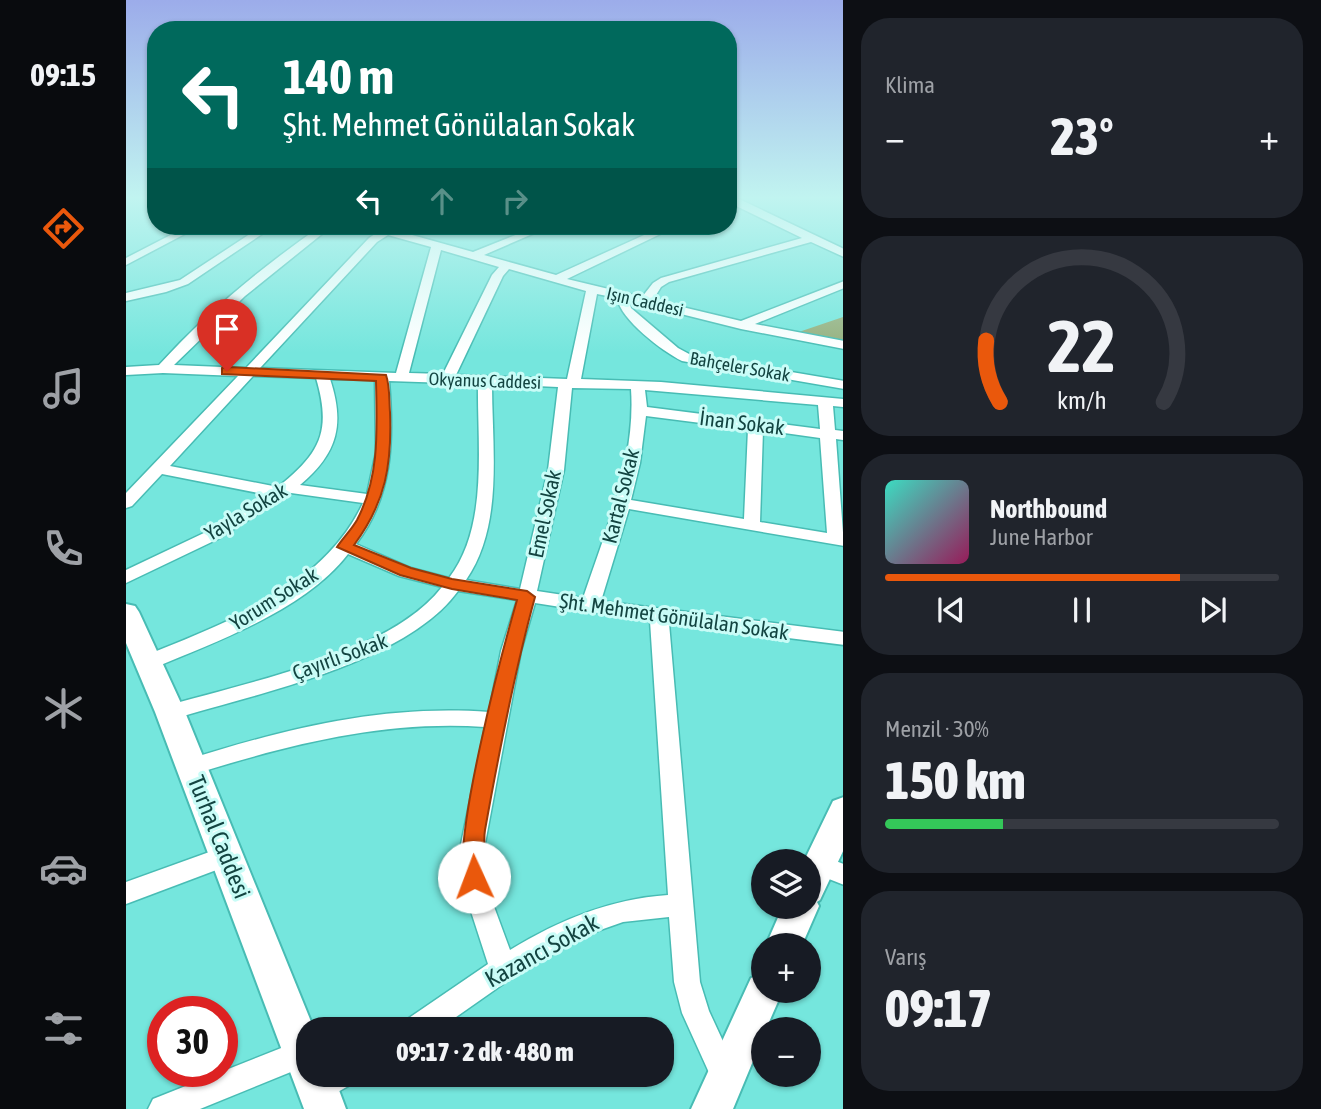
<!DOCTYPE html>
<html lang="tr">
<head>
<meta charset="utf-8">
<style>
  body { margin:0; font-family:"Asap Condensed",sans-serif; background:#20242c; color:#f1f3f6; height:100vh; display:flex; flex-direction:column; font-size:26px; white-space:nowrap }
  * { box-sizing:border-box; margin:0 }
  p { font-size:23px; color:#9ea1a6 }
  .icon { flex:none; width:38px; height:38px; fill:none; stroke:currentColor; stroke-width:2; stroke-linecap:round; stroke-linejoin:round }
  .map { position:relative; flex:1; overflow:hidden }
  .drawer { display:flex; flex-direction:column; gap:18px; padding:18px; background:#0d0f14; width:478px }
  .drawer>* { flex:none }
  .guide { position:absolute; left:21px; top:21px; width:590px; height:214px; border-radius:28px; box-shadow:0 2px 5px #0004; background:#00695c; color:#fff; overflow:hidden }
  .controls { position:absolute; left:625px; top:849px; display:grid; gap:14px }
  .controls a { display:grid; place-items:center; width:70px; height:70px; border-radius:50%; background:#171b24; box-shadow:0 2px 5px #0004; font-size:35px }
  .speed { position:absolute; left:21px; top:996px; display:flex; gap:14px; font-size:35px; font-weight:700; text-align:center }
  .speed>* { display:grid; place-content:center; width:91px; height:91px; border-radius:50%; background:#171b24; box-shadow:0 2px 5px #0004; line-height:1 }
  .speed .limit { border:10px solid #d22; background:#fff; color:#111 }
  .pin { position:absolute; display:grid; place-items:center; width:60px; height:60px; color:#fff; margin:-72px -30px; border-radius:50% 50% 50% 0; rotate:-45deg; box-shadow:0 0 7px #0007 }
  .pin .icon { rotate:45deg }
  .me { position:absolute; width:77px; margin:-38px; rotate:358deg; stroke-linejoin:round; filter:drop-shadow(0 0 5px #0008) }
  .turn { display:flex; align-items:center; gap:24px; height:147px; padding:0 21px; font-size:32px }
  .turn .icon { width:91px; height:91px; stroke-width:2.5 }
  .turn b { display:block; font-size:49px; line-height:60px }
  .lanes { display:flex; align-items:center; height:66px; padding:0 21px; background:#0003; justify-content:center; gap:35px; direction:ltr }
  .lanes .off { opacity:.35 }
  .big { font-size:52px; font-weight:800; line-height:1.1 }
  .drawer .card { flex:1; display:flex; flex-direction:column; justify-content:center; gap:10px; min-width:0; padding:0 24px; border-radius:28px; background:#20242c }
  .drawer .dial { align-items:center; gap:0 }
  .dial svg { height:182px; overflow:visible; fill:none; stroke:#363941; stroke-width:7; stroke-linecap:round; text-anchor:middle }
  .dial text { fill:#f1f3f6; stroke:none }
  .song { display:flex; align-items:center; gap:21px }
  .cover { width:84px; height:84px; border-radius:10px; background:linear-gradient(135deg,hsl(170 70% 55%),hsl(330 70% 35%)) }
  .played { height:7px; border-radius:4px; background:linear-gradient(90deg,#ea580c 75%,#363941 75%) }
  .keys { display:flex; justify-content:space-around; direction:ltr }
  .heat { display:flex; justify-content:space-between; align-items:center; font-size:38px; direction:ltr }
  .charge { height:10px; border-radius:5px; background:linear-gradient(90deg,#34c759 30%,#363941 0) }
  .trip { position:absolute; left:170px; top:1017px; width:378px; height:70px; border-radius:28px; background:#171b24; box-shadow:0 2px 5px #0004; font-weight:800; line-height:70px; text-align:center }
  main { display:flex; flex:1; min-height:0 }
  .menu { display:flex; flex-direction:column; width:126px; justify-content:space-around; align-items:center; background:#090b0e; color:#9ea1a6 }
  .menu .icon { width:49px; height:49px }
  .menu .on { color:#ea580c }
  .menu b { font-size:32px; color:#f1f3f6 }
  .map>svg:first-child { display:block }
  .green { fill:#96ae7b }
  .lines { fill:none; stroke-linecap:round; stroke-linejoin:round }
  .street-casing { stroke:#48bcb4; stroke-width:3 }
  .secondary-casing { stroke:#48bcb4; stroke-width:4 }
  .street { fill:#fff; fill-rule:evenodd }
  .secondary { fill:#fff; fill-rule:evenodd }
  .route { fill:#ea580c; stroke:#983908; stroke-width:2 }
  .labels { text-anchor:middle; stroke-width:6; stroke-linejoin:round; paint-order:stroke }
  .far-street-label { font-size:18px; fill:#134441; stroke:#c9fcf7 }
  .street-label { font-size:21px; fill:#134441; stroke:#c9fcf7 }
  .near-street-label { font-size:24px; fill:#134441; stroke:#c9fcf7 }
</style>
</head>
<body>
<main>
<nav class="menu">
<b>09:15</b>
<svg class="icon on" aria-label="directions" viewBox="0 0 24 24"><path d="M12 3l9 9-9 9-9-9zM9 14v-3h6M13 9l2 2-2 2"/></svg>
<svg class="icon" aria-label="music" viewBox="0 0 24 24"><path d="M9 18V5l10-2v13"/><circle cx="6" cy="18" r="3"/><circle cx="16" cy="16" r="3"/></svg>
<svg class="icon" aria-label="phone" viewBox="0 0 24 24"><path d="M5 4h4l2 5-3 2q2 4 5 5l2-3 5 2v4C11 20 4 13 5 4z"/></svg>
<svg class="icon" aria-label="climate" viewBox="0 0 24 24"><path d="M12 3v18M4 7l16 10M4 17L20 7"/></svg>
<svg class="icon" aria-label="car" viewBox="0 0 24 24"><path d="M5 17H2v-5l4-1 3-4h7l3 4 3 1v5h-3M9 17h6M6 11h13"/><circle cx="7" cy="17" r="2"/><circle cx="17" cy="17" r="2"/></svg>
<svg class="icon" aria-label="filters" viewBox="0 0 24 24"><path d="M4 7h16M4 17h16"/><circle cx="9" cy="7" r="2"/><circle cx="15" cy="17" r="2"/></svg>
</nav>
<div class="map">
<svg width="718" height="1109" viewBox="0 0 718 1109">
  <rect width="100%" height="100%" fill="#75e6dd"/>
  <path class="green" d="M717,317v23l-10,3 -43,-8z"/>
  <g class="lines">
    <g class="street-casing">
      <g id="street">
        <path d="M602,197h7l109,52v8l-33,-15 -142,40 -8,5 -8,13 88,21 103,-40v7l-89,36 89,17v8l-103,-20 -112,-28 2,7 47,40 13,7 153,26v8l-162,-28c-20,-10 -61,-41 -65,-63l-20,-4 -16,85 80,3 183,17v8l-11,-1 2,24 9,1v9l-8,-1 8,107 -215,-37 -28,92 243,31v13l-175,-22 31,359 9,29 31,67 -4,10 -10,4 -10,-4 -34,-75 -8,-31 -5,-65 -46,5 -34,12 -73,41 -77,54h-37l4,-9 82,-56 -23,-71 -5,-44 25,-122c-102,-7 -197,18 -294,48l-8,-2 -3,-6 3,-6c101,-32 199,-57 306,-49l12,-61 16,-51 -59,-9c-53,73 -203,103 -288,129l-7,-3 -3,-5 3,-5c80,-24 227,-52 279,-120l-43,-11 -51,-22c-42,55 -130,87 -192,113h-14l-3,-5 3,-5c82,-34 181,-68 221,-154l-72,-10 -73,46 -92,44v-13l80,-38 62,-37 -106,-21 -30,32 -6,2v-15l112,-117 -75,-3 -37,2v-8l33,-2c48,-53 103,-98 162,-139h11l-87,70 -71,69 72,3 123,-130 9,-6 -16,-6 25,2 86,24 65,-26h13l-67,29 72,20 108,-49h13l-110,53 75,18 11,-14 8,-5 141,-40 -74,-36zM262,235l43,12 -35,126 -136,-5 117,-126zM315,250l58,17 -7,8 -49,99 -34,-1zM383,269l77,22 -19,88 -111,-4 47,-99zM127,376l63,2c16,54 4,75 -38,109l-108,-21zM204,379l45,1 1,72 -9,42 -67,-9c38,-32 45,-61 30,-106zM263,381l89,3c-1,61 11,142 -29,194l-38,-10 -55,-24c37,-48 38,-104 33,-163zM366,384l66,3 -10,83 -28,119 -54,-9c38,-55 26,-132 26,-196zM446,388l59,1c5,72 -26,143 -48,209l-46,-7 27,-121zM519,390l173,15 2,24 -173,-22zM520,416l102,13 -4,90 -113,-19 9,-37zM637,430l57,8 7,95 -67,-11zM409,603l115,18 18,274c-58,4 -109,25 -158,55l-21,-57 -5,-44 37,-198z"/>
        <path d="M62,226h12l-74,39v-7z"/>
        <path d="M136,226h12l-86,58 -22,8 -40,9v-8l54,-13z"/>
        <path d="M100,846l9,3 3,7 -3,7 -109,41v-22z"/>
        <path d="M694,855l24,9v21l-33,-13 -3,-6 3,-8z"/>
        <path d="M178,1039l4,2v24l-108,44h-52l5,-10z"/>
        <path d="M187,1074h43l-4,10 -34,19 -10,-5 -5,-10 5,-10z"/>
      </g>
    </g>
    <g class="secondary-casing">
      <g id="secondary">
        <path d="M0,604l9,2 4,6 46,100 129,317h-6v45h25l13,35h-42l-149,-397 -29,-69z"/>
        <path d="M718,797v52l-24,51 -3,2 2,4 -17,39h-36l17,-39h25v-45h-4l29,-60z"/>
        <path d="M637,973v17h20l-17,39h-3v8l-30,72h-42l60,-131z"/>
      </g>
    </g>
    <use href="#street" class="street"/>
    <use href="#secondary" class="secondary"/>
  </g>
  <linearGradient id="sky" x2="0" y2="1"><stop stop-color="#9cacea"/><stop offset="0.56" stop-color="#c1f4f0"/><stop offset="1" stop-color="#c1f4f0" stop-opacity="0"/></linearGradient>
  <rect width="718" height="353" fill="url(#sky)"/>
  <path class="route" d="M101,367l159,8c4,11 3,25 4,37 2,52 -4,90 -36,133l57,23 41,11 75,12 8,6c-21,76 -36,155 -50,233 -3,17 4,37 -3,53l-8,3 -8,-3c-17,-34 38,-238 51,-283l-65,-11 -52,-14 -63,-28c6,-9 15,-18 20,-27 23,-44 20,-91 19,-139l-154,-7v-6z"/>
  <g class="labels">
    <g class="far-street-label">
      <text transform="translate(519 302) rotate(13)" y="6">Işın Caddesi</text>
      <text transform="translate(614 367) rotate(10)" y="6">Bahçeler Sokak</text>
      <text transform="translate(359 381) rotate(2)" y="6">Okyanus Caddesi</text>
    </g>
    <g class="street-label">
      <text transform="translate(616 423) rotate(7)" y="7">İnan Sokak</text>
      <text transform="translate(495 496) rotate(-76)" y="7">Kartal Sokak</text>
      <text transform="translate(120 512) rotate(-31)" y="7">Yayla Sokak</text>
      <text transform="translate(419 514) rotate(-78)" y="7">Emel Sokak</text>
      <text transform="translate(148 599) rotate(-32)" y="7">Yorum Sokak</text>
      <text transform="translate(548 617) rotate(8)" y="7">Şht. Mehmet Gönülalan Sokak</text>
      <text transform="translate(214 657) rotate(-20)" y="7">Çayırlı Sokak</text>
    </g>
    <g class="near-street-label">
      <text transform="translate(93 837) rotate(68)" y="8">Turhal Caddesi</text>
      <text transform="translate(416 951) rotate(-29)" y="8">Kazancı Sokak</text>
    </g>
  </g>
</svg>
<div class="controls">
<a><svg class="icon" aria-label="layers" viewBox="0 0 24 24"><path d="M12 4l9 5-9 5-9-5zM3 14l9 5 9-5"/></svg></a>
<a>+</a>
<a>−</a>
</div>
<div class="speed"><div class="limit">30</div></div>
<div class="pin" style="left:101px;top:371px;background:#d93025"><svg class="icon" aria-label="arrive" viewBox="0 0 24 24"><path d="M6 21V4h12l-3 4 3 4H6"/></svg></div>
<svg class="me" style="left:348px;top:877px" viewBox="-20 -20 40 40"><circle r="19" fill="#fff"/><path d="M0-13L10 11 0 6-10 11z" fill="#ea580c"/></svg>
<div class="trip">09:17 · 2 dk · 480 m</div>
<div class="guide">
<div class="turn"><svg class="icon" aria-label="left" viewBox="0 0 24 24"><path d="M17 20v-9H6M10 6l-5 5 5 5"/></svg><div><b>140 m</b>Şht. Mehmet Gönülalan Sokak</div></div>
<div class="lanes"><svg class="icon" aria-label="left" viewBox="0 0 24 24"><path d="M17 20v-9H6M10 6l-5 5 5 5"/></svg><svg class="icon off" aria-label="ahead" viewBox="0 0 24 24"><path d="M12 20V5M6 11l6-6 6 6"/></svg><svg class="icon off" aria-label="right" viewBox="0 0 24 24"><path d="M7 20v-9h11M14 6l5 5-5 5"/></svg></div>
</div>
</div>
<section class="drawer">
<div class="card"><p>Klima</p>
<div class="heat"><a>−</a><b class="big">23°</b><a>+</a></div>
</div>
<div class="card dial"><svg viewBox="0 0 100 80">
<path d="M14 69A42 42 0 1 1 86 69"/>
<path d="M14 69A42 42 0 0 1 8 42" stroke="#ea580c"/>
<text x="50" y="56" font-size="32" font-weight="700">22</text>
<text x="50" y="72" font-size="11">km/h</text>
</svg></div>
<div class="card">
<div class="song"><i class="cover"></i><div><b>Northbound</b><p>June Harbor</p></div></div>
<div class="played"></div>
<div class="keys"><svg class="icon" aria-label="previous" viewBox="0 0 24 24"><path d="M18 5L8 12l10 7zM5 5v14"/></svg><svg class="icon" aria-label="pause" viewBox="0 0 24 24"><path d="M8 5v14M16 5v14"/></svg><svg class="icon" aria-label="next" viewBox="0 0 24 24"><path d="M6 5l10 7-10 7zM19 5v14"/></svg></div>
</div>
<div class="card"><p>Menzil · 30%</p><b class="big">150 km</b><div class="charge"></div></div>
<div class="card"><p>Varış</p><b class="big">09:17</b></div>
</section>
</main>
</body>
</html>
